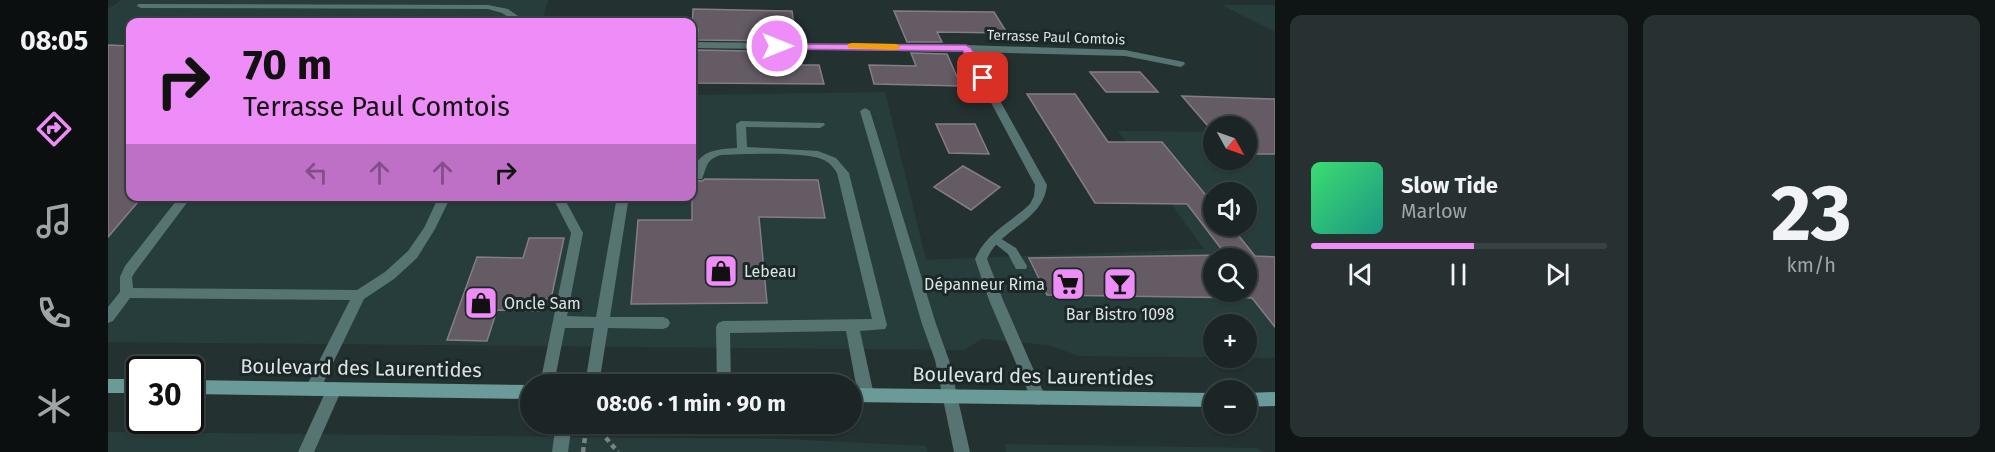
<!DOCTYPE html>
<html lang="fr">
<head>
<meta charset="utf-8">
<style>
  body { margin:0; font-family:"Fira Sans",sans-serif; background:#283132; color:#f1f3f6; height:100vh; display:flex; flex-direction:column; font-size:22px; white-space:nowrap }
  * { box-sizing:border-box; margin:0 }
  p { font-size:20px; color:#a0a5a7 }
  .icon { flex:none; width:33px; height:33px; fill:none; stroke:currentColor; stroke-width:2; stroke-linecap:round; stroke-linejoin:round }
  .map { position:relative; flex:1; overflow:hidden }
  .drawer { display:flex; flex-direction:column; gap:15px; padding:15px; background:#0f1414; width:720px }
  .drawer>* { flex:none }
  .top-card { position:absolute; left:18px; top:18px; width:570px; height:183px; border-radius:12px; box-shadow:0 2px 4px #0004,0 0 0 2px #394242; background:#ee8cf8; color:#111; overflow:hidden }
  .needle { width:39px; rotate:130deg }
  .fabs { position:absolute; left:1095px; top:116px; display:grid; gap:12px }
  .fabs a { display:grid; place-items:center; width:54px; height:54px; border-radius:50%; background:#1b2525; box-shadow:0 2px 4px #0004,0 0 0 2px #394242; font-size:30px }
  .speed { position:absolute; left:18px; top:356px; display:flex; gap:12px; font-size:30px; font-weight:700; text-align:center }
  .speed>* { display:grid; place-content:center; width:78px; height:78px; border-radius:50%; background:#1b2525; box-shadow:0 2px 4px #0004,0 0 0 2px #394242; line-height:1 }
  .speed .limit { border:3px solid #111; border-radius:9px; background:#fff; color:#111 }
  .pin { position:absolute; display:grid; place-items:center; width:51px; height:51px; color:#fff; margin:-26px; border-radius:12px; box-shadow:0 3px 9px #0006 }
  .me { position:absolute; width:66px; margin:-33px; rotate:90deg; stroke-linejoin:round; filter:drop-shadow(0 0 4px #0008) }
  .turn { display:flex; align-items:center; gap:21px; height:126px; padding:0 18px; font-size:27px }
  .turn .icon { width:78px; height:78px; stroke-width:2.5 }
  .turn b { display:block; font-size:42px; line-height:51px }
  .lanes { display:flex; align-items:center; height:57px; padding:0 18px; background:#0003; justify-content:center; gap:30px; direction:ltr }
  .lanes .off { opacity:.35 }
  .drawer .widget { flex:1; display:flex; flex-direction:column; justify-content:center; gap:9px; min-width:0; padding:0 21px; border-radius:12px; background:#283132 }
  .drawer .dial { align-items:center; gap:0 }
  .dial b { font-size:78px; line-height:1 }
  .song { display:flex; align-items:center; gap:18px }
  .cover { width:72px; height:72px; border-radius:9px; background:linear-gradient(135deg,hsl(140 70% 55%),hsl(170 70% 35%)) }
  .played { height:6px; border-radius:3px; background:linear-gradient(90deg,#ee8cf8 55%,#394242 55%) }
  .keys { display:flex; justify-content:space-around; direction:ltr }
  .drawer .tiles { flex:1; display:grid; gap:15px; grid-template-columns:repeat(2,1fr) }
  .trip { position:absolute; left:412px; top:374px; width:342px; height:60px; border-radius:30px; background:#1b2525; box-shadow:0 2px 4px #0004,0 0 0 2px #394242; font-weight:700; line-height:60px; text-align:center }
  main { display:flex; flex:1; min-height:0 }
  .dock { display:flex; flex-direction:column; width:108px; justify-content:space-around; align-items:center; background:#0b0f0f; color:#a0a5a7 }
  .dock .icon { width:42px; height:42px }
  .dock .active { color:#ee8cf8 }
  .dock b { font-size:27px; color:#f1f3f6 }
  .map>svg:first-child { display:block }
  .built { fill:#273d3c; fill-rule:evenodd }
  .building { fill:#645b65; stroke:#857c85; stroke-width:1.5; fill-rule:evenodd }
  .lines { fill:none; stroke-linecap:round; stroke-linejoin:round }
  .path { stroke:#788383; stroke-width:4.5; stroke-dasharray:5 4; stroke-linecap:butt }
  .lane { fill:#567472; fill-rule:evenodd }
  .street { fill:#567472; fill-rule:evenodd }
  .secondary { fill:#6a9b98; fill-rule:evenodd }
  .route { fill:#ee8cf8; stroke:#9b5ba1; stroke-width:1.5 }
  .slow { fill:#f59e0b }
  .labels { text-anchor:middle; stroke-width:6; stroke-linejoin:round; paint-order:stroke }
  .far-street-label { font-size:14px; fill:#dbe3e3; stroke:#1b2827 }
  .poi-label { font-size:16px; fill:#dbe3e3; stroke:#1b2827; text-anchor:start }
  .near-street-label { font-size:20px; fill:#dbe3e3; stroke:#1b2827 }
</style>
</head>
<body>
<main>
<nav class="dock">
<b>08:05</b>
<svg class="icon active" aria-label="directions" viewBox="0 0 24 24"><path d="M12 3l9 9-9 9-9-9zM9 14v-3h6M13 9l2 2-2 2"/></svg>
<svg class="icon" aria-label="music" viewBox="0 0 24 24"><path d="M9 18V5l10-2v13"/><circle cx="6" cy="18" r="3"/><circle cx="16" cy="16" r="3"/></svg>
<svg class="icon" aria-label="phone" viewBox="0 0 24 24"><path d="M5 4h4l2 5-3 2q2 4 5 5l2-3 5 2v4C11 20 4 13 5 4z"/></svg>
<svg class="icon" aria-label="climate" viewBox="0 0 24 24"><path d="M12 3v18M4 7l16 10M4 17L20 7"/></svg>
</nav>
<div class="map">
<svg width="1167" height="452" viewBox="0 0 1167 452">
  <rect width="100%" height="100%" fill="#243131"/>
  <g class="built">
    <path d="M13,0h427l-6,22h-412v174h562v-101l193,-3 41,168 278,-11 -86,-118 95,1 1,27h32l1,-26h28v225l-196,-2 -31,-11 -66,-6 -18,11 -856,-8v-333zM1106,192h32v33h-32zM1106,258h32v33h-32zM1106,324h32v33h-32z"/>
    <path d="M1114,5h53v27z"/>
    <path d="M0,432l675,7 142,7 3,6h-820z"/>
    <path d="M897,444l251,4 7,4h-257z"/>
  </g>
  <g class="building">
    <path d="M585,9l99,2 4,30 -99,-1 1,-11h-6z"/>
    <path d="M786,11l100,1 13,21 -70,-1 5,10h-35z"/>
    <path d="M0,45l22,1v150h13l-35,41z"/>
    <path d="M589,50l101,2 2,13h19l5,19 -129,-1z"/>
    <path d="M803,53l36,1 14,32 -87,-2 -5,-19 47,1z"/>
    <path d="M982,72h50l18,20h-52z"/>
    <path d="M919,94h48l33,48h54l52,63v20h16l25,31 20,1v70l-23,-29 -205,-3 -18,-37 197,-3 -39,-51 -92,-1zM1106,258h32v33h-32z"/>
    <path d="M1074,96l93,3v55h-29v-28h-32v7z"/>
    <path d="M828,124h39l14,30 -40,-1z"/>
    <path d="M855,166l37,21 -29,23 -37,-23z"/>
    <path d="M597,179l113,1 7,38 -66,-1 8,86 -136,1 7,-84h54v-40l10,1z"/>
    <path d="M421,238h35l-13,61h-7l-3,12 -44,-1 -10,31 -40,-1 30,-83 46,1z"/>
  </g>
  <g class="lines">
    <g class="path">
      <path d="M492,431l18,21"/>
      <path d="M475,452l3,-22"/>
    </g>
    <g class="lane">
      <path d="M30,4l350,1 20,4 10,7 1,6h-8v-3l-9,-6 -14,-4 -347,-1 -4,-2z"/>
      <path d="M757,108l5,3 66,213 13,36 21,92h-16l-19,-92 -13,-36 -62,-213z"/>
      <path d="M633,121l83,2 1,2 -5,3 -74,-1 1,20 71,4 18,7 13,15 38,152 -2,4 -25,2 14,64 -3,5 -5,2 -5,-2 -3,-5 -12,-64 -116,2 1,51h-14l-1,-57 2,-4 5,-2 149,-2 -35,-146c-3,-5 -7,-10 -13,-13 -18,-9 -82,-6 -103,-5 -15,4 -14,12 -19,24h-8l-2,-3c4,-25 23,-27 45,-28l-1,-24z"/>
      <path d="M72,196h12l-57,76 -3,5 1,11 224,2 28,-18 23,-21 16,-23 15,-32h12l-16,33 -18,29 -23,21 -30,20 -46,95 -5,2 -5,-2 -3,-5 45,-89 -220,-2 -17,23 -5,2v-16l12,-15v-15l5,-11z"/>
      <path d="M444,196h11l20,37 -16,83 29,1 21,-121h12l-19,121h53l5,2 2,4 -2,4 -5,2 -55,-1 -9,56h-14l9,-56h-29l-11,56h-14l31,-151z"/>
      <path d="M887,235l21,13 11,18 -1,3h-10l-8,-15 -19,-15 2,-3z"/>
      <path d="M226,382l5,2 3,5 -28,63h-16l31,-68z"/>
      <path d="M448,423h16l-4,29h-16z"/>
    </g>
    <path class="street" d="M584,42l274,3 159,5 59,12 1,2 -4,3 -56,-11 -152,-4 74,133c-4,37 -47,43 -60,74l16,41 43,98 -3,5 -5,2 -5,-2 -44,-103 -14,-41c11,-26 35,-36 55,-55l4,-8 1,-11 -71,-133 -272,-4z"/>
    <g class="secondary">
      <rect x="0" y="379" width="32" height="14"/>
      <path d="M82,380l341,5v14l-341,-5z"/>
      <path d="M744,388l362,5v14l-362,-5z"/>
      <path d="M1167,392v14l-29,1v-14z"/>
    </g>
  </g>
  <path class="route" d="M666,44l192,1 5,3 17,30 -9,3 -16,-30 -186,-2 -4,-3z"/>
  <path class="slow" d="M744,43l44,1 5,3 -5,3 -48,-2v-4z"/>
  <defs>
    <g id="shop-square" transform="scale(1.725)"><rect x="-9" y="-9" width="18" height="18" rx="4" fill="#ee8cf8" stroke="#1b2827"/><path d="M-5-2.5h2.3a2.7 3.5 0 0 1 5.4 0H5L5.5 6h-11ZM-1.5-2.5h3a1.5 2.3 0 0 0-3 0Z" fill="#111"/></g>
    <g id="supermarket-square" transform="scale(1.725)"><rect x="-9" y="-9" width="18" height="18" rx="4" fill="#ee8cf8" stroke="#1b2827"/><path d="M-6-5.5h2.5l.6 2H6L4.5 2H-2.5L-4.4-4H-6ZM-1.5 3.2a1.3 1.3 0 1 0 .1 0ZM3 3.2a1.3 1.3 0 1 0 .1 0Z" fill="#111"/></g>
    <g id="bar-square" transform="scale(1.725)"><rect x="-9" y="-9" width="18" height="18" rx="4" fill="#ee8cf8" stroke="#1b2827"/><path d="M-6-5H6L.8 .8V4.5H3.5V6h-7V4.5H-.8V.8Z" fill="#111"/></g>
  </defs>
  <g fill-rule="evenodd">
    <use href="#shop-square" x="613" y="271"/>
    <use href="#supermarket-square" x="960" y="284"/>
    <use href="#bar-square" x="1012" y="284"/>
    <use href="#shop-square" x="373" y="303"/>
  </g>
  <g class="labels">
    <g class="far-street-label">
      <text transform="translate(948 37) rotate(2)" y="5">Terrasse Paul Comtois</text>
    </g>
    <g class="poi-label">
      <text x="636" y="277">Lebeau</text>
      <text x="937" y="290" text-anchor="end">Dépanneur Rima</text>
      <text x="396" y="309">Oncle Sam</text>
      <text x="1012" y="320" text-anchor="middle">Bar Bistro 1098</text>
    </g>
    <g class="near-street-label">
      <text transform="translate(253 368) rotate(1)" y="7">Boulevard des Laurentides</text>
      <text transform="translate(925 376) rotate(1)" y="7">Boulevard des Laurentides</text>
    </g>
  </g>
</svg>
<div class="fabs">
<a><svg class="needle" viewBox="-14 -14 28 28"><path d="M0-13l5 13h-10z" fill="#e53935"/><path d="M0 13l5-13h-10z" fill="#a0a5a7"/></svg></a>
<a><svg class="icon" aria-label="sound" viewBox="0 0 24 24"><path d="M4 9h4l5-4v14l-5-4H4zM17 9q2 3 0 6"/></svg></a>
<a><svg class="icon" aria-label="search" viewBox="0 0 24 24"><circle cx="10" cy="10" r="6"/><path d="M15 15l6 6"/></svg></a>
<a>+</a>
<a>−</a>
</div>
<div class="speed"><div class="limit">30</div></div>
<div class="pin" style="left:875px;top:78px;background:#d93025"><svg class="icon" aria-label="arrive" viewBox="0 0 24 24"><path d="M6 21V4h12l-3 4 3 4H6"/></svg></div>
<svg class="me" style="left:669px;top:46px" viewBox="-20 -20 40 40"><circle r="17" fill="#ee8cf8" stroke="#fff" stroke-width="3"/><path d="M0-11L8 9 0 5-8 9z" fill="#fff"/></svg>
<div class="trip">08:06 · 1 min · 90 m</div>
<div class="top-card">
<div class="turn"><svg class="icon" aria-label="right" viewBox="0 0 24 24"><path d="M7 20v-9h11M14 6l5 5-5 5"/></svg><div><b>70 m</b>Terrasse Paul Comtois</div></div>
<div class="lanes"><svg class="icon off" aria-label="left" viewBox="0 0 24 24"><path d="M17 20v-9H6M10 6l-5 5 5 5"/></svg><svg class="icon off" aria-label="ahead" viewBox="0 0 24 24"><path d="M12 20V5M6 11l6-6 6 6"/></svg><svg class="icon off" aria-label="ahead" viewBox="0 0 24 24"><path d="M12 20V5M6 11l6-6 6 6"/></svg><svg class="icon" aria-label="right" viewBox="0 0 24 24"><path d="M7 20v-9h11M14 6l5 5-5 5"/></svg></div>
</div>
</div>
<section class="drawer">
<div class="tiles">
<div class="widget">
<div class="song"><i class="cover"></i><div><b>Slow Tide</b><p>Marlow</p></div></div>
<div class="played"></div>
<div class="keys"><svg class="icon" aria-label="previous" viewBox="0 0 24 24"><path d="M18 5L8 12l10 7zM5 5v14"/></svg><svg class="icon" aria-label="pause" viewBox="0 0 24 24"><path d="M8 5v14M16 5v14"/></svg><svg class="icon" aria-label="next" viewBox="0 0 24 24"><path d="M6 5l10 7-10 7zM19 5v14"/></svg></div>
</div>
<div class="widget dial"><b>23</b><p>km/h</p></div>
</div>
</section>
</main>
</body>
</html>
